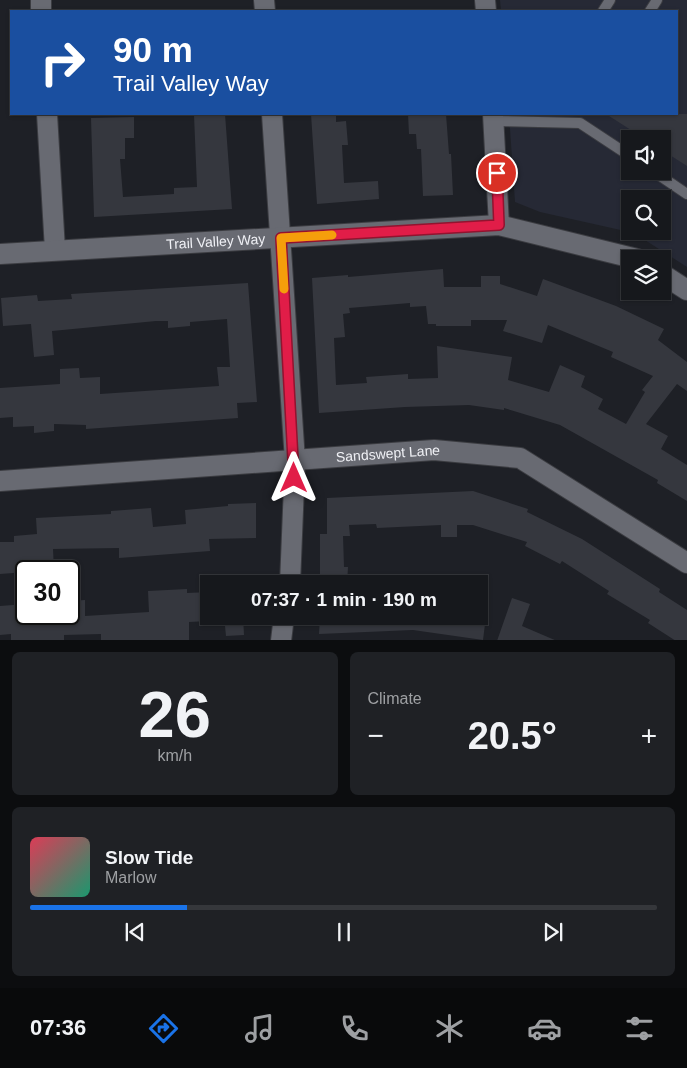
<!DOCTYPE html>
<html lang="en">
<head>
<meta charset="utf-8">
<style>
  body { margin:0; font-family:Helvetica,sans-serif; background:#1f2125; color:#f1f3f6; height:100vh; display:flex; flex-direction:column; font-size:19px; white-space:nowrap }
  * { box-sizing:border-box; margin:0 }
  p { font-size:16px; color:#9ea0a3 }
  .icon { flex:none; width:28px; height:28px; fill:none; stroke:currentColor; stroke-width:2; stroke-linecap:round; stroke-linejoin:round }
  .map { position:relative; height:640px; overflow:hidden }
  .drawer { display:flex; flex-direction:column; gap:12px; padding:12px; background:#0c0d0f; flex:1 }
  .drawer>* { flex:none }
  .top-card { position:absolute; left:10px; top:10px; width:668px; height:105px; border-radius:0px; box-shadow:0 1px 4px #0004,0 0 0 1px #35373b; background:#1a4fa0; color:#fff; overflow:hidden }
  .buttons { position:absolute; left:621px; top:130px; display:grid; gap:10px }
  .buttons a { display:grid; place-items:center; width:50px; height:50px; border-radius:0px; background:#16181c; box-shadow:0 1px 4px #0004,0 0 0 1px #35373b; font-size:25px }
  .speed { position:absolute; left:15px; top:560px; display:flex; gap:10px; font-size:25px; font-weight:700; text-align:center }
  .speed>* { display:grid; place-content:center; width:65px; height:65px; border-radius:50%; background:#16181c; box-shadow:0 1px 4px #0004,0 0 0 1px #35373b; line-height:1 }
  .speed .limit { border:2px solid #111; border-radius:8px; background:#fff; color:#111 }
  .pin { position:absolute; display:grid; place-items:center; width:42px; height:42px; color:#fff; margin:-21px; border:2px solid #fff; border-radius:50%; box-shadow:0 1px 5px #0007 }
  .me { position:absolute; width:55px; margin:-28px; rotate:0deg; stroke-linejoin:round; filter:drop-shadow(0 0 4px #0008) }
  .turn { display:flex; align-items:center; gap:18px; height:105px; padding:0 20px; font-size:22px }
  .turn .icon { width:65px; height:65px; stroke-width:2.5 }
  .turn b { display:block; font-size:35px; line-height:42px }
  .big { font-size:38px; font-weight:600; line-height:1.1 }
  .drawer .card { flex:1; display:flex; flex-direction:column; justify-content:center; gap:8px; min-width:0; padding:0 18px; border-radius:8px; background:#1f2125 }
  .drawer .dial { align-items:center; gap:0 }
  .dial b { font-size:65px; line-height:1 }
  .song { display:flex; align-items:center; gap:15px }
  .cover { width:60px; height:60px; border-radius:8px; background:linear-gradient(135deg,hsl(350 70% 55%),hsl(160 70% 35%)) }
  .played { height:5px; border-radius:2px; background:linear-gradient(90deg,#1a73e8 25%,#35373b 25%) }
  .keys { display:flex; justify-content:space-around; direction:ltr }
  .heat { display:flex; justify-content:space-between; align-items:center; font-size:28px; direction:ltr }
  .drawer .tiles { flex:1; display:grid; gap:12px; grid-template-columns:1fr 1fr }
  .card:last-child { grid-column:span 2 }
  .trip { position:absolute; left:200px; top:575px; width:288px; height:50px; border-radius:0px; background:#16181c; box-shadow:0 1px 4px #0004,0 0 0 1px #35373b; font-weight:600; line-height:50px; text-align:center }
  .menu { display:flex; height:80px; justify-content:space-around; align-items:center; background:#090a0b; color:#9ea0a3 }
  .menu .icon { width:35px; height:35px }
  .menu .on { color:#1a73e8 }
  .menu b { font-size:22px; color:#f1f3f6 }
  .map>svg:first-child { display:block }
  .built { fill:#262935; fill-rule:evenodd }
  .building { fill:#35373e; fill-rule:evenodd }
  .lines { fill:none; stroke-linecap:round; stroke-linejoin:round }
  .service-casing { stroke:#3b3c41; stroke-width:12 }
  .minor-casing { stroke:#3b3c41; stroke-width:22 }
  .service { stroke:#686a72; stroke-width:10 }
  .minor { stroke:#686a72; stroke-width:20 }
  .route-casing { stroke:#92132f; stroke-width:12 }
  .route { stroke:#e11d48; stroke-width:9 }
  .slow { stroke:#f59e0b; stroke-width:9 }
  .labels { text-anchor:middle; stroke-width:5; stroke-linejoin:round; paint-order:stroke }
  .street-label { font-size:14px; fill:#eeeff4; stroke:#090a0d }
</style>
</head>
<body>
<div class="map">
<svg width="687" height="641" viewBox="0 0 687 641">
  <rect width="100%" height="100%" fill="#1e2026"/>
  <path class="built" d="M500,0h187v267l-53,-34 -94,-21 -25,-10 -6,-88h167v-103h-175zM630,139h32v32h-32zM630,199h32v32h-32z"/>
  <g class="building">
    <path d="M225,114l7,95 -138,8 -3,-99 43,-1v21h-9v21h-5l3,38 51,-3v-6l23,-1 -3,-72z"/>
    <path d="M311,114h25v8l10,-1 2,24h-6l2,38 34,-2 1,18 -62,5z"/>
    <path d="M408,114h38l3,40h2l2,41 -30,1 -2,-47h-4l-1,-15h-7z"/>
    <path d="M606,114h81v52l-25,-16v-11h-17z"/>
    <path d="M443,269l1,18h37v-11h19v8l37,12 6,-17 73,27 48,23 -6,11 29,22v29l-10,-7 -31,40 22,12 -7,13 26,16v36l-30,-18 1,-3 -98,-55 -56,-17v2l-35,-5 -64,2 -86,6 -7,-135 36,-3v2zM410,303v4l16,-1 2,18h8v2h35v-6h36l-4,11 39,12 6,-18 65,27 -2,5 42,19 -11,14 3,2 -19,32 -28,-15 5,-10 -22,-12 4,-11 -25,-11 -11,27 -41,-12 4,-23 -75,-11 1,32 -30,1v-5l-42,3 1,6 -31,2 -2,-47 11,-1 -2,-23 7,-1 -1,-5z"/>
    <path d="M248,283l9,119 -20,1 1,15 -152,11v-4l-32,-1v7l-20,2v-7l-21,1v-10l-13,1v-30l60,-4v-15l19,-1 1,10 20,-1v17l119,-8 -2,-19h13l-3,-48 -37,3v4l-22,2v-7h-12l-104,10 2,24 -20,2 -3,-33 -28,2 -2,-28 36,-3 1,6 34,-2 -1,-5z"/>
    <path d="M473,491l55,18 -1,3 55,27 78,50 -1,3 28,18v31h-11l-28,-18 2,-3 -43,-26 2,-3 -47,-30 -2,3 -35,-18 2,-4 -54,-17h-16v12h-16v-12l-64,3 -1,-4 -27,1 1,11h-7l1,31h4l-1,17h-27v-50h7v-36z"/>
    <path d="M256,503v35l-47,1 1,12 -91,7v-10l-66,1 1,21 -54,4v-32h14v-6l23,-2 -1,-16 75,-4v-3l40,-3 2,19 33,-3 -1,-14 43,-4v-2z"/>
    <path d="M187,589v4l22,-1v29l-20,1v19h-88v-7l-37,1v6h-53v-7l-11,1v-29l26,-2v10h43v-13l16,-1v16l64,-4 -1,-21z"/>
    <path d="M512,598l18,6 -8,22 35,15h-60z"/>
    <path d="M224,616h19l1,19 -18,1z"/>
    <path d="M320,616h166l-3,24 -70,-10 -94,4z"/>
  </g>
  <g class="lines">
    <g class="service-casing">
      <g id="service">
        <path d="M603,11l7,-11"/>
        <path d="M650,11l7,-11"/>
        <path d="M494,121l86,2 50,33"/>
        <path d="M653,171l34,23"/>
      </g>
    </g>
    <g class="minor-casing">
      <g id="minor">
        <path d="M41,0v11"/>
        <path d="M264,0l1,11"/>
        <path d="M485,0l1,11"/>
        <path d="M47,114l8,136"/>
        <path d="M272,114l23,347 -5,123"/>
        <path d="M493,114l6,111"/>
        <path id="s1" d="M0,254l499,-29 138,34"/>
        <path d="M662,274l25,16"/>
        <path id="s2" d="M0,481l434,-31 86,8 167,105"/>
        <path d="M281,641l3,-25"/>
      </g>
    </g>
    <use href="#service" class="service"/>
    <use href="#minor" class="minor"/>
  </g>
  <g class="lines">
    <g class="route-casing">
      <path id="route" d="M294,478l-13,-240 218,-13 -2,-52"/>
    </g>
    <use href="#route" class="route"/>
    <path class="slow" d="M284,289l-3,-51 51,-3"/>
  </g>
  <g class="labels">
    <g class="street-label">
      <text dy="5" stroke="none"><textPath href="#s1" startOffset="216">Trail Valley Way</textPath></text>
      <text dy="5" stroke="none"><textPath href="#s2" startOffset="389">Sandswept Lane</textPath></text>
    </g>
  </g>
</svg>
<div class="buttons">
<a><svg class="icon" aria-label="sound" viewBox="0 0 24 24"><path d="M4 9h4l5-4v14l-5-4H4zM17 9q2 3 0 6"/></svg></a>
<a><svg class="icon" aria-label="search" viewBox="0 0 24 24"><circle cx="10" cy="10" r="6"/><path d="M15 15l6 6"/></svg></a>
<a><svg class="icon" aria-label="layers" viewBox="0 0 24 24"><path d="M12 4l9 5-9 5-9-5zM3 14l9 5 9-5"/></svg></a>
</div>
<div class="speed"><div class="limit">30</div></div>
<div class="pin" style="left:497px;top:173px;background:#d93025"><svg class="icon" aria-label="arrive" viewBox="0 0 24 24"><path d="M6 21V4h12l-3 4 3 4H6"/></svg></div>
<svg class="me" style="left:294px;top:478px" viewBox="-20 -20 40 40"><path d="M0-17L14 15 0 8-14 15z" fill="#e11d48" stroke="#fff" stroke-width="4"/></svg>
<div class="trip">07:37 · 1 min · 190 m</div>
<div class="top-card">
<div class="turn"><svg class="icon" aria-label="right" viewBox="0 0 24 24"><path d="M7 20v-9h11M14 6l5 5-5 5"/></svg><div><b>90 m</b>Trail Valley Way</div></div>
</div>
</div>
<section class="drawer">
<div class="tiles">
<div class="card dial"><b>26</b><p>km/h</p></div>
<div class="card"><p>Climate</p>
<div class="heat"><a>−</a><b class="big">20.5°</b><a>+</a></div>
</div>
<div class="card">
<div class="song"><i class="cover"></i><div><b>Slow Tide</b><p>Marlow</p></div></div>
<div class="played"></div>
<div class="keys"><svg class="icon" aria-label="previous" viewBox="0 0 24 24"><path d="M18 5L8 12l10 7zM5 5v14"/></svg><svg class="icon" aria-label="pause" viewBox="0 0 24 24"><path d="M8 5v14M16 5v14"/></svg><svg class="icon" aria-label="next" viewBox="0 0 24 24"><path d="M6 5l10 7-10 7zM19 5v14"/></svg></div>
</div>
</div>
</section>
<nav class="menu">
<b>07:36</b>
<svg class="icon on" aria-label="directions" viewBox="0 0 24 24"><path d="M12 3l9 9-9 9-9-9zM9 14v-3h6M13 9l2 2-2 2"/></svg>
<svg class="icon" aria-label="music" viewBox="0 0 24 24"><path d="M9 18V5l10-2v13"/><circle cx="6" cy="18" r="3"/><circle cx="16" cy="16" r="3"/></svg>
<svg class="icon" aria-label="phone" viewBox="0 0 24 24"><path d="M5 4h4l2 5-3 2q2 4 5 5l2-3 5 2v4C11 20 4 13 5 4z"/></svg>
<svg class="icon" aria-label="climate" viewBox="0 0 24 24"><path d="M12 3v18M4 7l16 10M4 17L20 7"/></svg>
<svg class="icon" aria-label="car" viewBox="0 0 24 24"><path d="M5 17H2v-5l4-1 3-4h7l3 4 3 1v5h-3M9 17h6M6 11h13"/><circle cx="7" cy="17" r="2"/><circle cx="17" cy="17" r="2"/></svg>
<svg class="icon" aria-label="filters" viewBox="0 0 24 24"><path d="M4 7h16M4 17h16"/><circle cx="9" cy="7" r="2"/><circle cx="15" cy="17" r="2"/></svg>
</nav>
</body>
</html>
